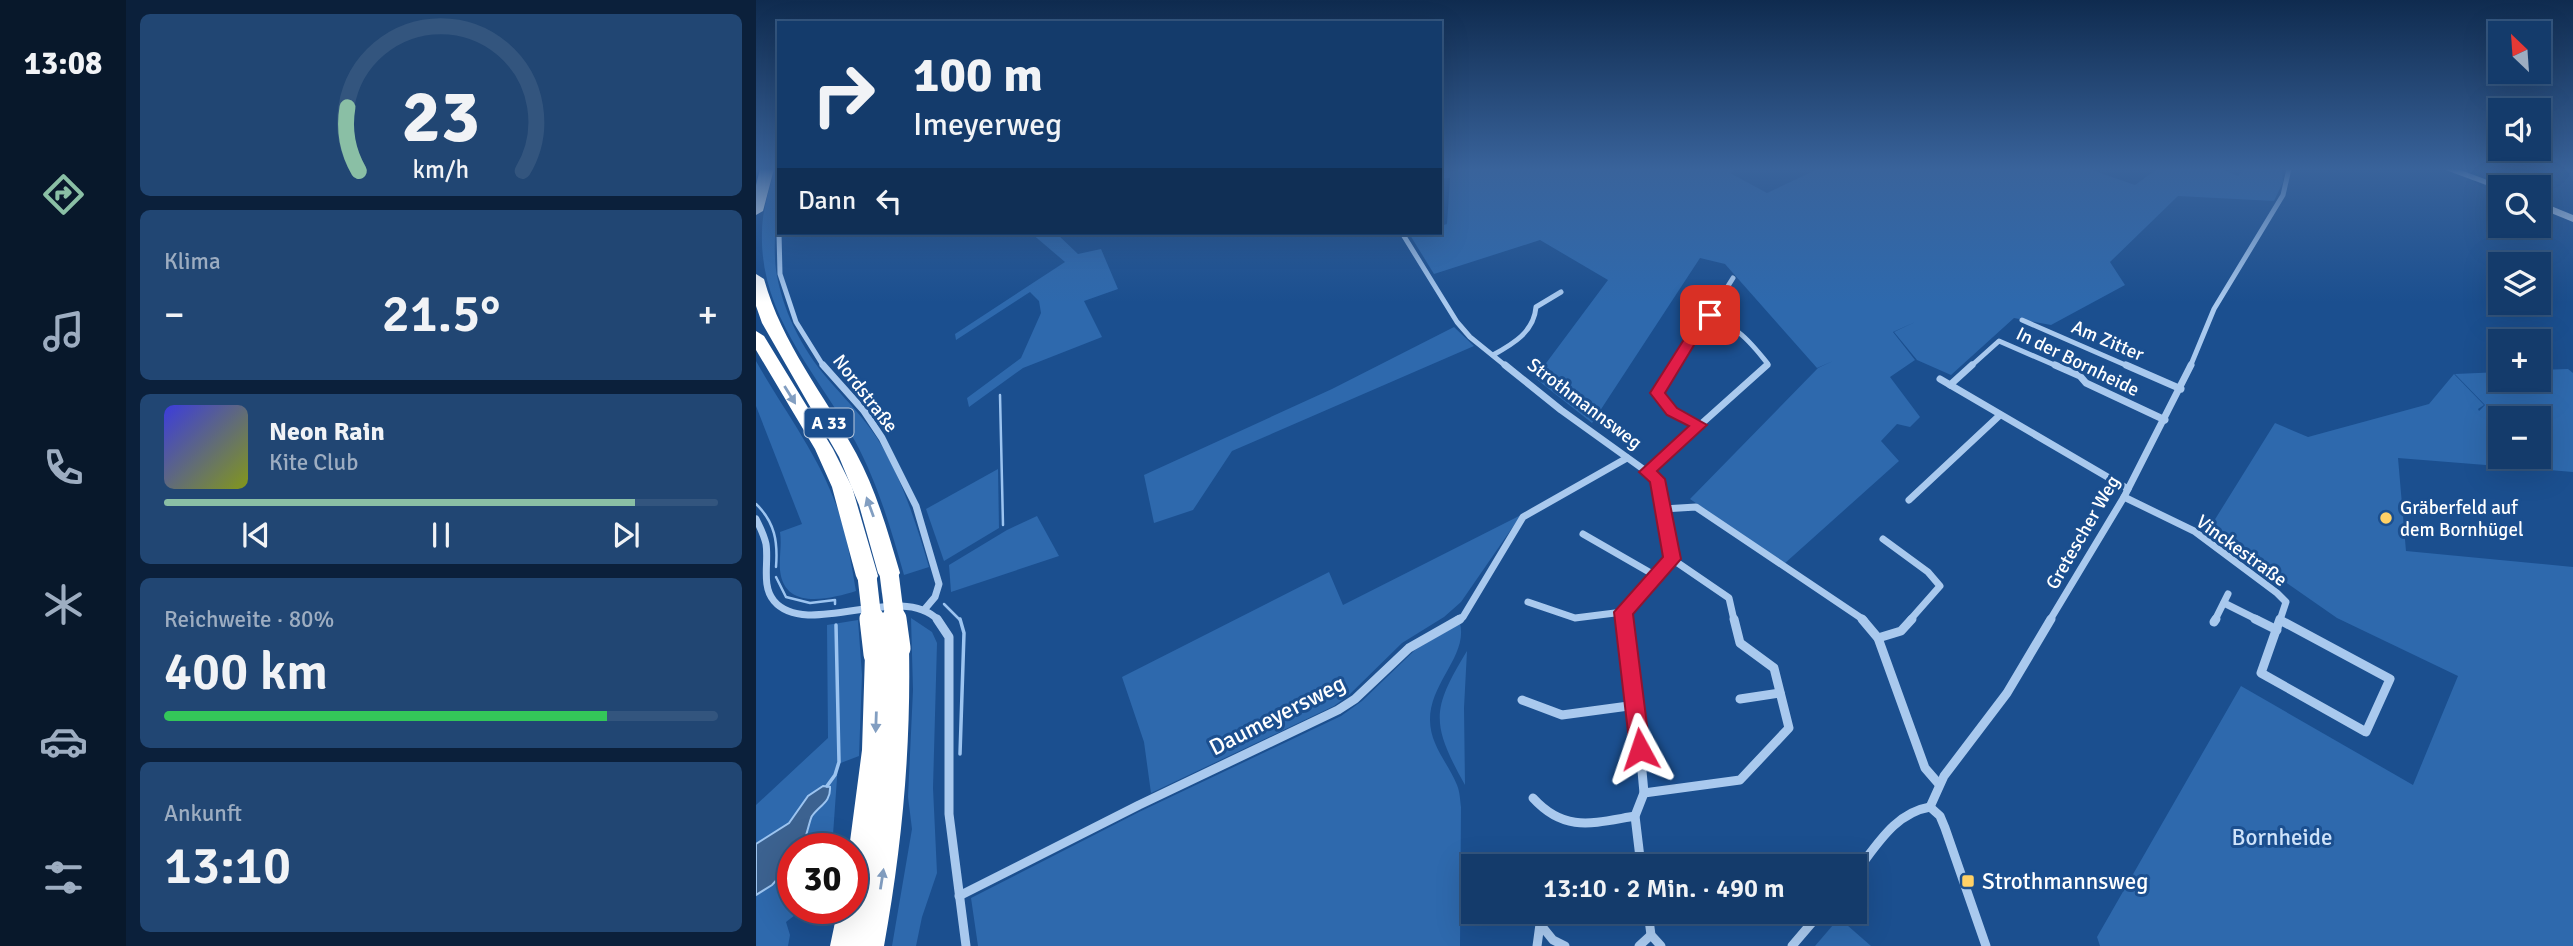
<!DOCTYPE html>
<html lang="de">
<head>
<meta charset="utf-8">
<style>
  body { margin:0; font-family:Signika,sans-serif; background:#214673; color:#f1f3f6; height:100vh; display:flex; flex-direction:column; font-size:26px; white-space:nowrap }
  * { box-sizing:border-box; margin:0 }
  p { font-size:23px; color:#9dadc1 }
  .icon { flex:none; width:38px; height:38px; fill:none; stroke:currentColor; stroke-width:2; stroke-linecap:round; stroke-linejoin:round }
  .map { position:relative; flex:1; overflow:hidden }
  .sheet { display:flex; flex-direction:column; gap:14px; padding:14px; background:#0b203b; width:630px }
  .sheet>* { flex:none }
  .hud { position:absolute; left:21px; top:21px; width:665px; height:214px; border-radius:0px; box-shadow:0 7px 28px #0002,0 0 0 2px #33557e; background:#143b6b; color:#f1f3f6; overflow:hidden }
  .needle { width:46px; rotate:335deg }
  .fabs { position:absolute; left:1732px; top:21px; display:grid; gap:14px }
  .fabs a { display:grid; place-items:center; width:63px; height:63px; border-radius:0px; background:#143b6b; box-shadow:0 7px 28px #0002,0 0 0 2px #33557e; font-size:35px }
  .speed { position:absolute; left:21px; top:833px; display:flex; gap:14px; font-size:35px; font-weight:700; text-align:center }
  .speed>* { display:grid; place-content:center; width:91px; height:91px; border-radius:50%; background:#143b6b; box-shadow:0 7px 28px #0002,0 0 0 2px #33557e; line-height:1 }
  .speed .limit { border:10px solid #d22; background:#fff; color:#111 }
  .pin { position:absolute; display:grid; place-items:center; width:60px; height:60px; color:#fff; margin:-30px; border-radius:14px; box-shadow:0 4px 10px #0006 }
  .me { position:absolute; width:77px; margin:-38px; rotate:355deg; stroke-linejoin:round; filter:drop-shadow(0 0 5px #0008) }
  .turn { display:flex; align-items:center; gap:24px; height:147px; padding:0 21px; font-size:32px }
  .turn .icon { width:91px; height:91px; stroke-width:2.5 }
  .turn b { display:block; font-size:49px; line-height:60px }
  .then { display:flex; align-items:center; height:66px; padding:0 21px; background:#0003; gap:14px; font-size:26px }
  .big { font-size:52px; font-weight:600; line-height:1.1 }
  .sheet .widget { flex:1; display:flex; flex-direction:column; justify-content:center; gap:10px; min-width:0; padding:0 24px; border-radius:10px; background:#214673 }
  .sheet .dial { align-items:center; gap:0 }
  .dial svg { height:182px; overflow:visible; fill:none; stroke:#33557e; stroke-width:7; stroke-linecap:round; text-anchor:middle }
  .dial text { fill:#f1f3f6; stroke:none }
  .song { display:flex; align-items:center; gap:21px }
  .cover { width:84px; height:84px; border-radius:10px; background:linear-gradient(135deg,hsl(240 70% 55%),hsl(70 70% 35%)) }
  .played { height:7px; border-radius:4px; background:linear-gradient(90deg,#8abfa5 85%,#33557e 85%) }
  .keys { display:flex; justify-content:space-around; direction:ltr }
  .heat { display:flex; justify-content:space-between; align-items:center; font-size:38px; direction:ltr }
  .charge { height:10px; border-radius:5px; background:linear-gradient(90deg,#34c759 80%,#33557e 0) }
  .trip { position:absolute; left:705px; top:854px; width:406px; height:70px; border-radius:0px; background:#143b6b; box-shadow:0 7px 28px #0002,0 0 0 2px #33557e; font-weight:600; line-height:70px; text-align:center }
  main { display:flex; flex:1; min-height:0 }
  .tab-bar { display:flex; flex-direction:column; width:126px; justify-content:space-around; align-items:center; background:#08182b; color:#9dadc1 }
  .tab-bar .icon { width:49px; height:49px }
  .tab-bar .current { color:#8abfa5 }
  .tab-bar b { font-size:32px; color:#f1f3f6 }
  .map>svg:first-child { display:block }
  .green { fill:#2e69ad; fill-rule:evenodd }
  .water { fill:#3c6290; stroke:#9cc4f0; stroke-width:2 }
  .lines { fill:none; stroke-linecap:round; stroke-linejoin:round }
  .stream-far1 { stroke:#9cc4f0; stroke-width:2.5 }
  .stream { stroke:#9cc4f0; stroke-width:3.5 }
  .street-far2 { stroke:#a9c9ee; stroke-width:5 }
  .street-far1 { stroke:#a9c9ee; stroke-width:7 }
  .street { stroke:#a9c9ee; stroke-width:9 }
  .secondary { fill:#d6e6fa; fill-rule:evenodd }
  .highway { fill:#fff; fill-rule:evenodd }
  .highway-bridge-far1 { stroke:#fff; stroke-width:19 }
  .highway-bridge { stroke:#fff; stroke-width:25 }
  .oneway { fill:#829ec1 }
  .route { fill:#e11d48; stroke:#92132f; stroke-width:2 }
  .poi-dot { fill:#ffd166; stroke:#1b4f8f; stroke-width:2.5 }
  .labels { text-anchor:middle; stroke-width:6; stroke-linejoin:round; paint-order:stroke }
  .shield { fill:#1b4f8f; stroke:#bbcadd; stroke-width:2 }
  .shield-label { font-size:18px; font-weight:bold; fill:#fff }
  .street-label { font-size:19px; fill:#fff; stroke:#1b4f8f }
  .poi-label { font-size:19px; fill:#fff; stroke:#1b4f8f; text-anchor:start }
  .near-street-label { font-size:23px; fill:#fff; stroke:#1b4f8f }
  .near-park-label { font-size:23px; fill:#cfe3fa; stroke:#1b4f8f }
  .near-poi-label { font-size:23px; fill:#fff; stroke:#1b4f8f; text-anchor:start }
</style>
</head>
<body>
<main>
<nav class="tab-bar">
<b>13:08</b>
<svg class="icon current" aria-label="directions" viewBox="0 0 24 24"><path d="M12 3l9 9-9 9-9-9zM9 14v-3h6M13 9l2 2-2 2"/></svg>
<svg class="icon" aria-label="music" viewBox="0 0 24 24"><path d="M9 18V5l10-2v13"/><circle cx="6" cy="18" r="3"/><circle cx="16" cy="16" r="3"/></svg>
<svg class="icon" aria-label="phone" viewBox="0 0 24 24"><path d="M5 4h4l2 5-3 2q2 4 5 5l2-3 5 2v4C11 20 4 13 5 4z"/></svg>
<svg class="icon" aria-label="climate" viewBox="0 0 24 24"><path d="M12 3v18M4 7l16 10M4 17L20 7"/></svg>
<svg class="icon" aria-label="car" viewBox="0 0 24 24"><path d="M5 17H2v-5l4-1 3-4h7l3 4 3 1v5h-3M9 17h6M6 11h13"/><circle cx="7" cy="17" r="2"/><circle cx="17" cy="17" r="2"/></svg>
<svg class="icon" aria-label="filters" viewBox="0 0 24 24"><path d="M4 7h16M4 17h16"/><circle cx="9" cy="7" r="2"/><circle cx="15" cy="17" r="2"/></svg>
</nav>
<section class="sheet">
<div class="widget dial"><svg viewBox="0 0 100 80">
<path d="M14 69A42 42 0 1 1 86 69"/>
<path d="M14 69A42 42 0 0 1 9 41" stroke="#8abfa5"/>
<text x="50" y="56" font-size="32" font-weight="700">23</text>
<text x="50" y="72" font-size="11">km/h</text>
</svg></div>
<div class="widget"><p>Klima</p>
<div class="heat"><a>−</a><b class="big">21.5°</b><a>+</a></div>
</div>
<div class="widget">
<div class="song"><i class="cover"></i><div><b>Neon Rain</b><p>Kite Club</p></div></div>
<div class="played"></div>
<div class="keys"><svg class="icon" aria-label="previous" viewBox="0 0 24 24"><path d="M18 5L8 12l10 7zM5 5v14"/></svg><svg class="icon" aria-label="pause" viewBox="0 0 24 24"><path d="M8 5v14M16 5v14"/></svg><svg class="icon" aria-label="next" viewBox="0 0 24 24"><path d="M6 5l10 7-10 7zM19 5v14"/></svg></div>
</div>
<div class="widget"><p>Reichweite · 80%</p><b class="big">400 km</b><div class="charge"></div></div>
<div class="widget"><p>Ankunft</p><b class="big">13:10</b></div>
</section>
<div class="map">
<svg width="1817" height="946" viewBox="0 0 1817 946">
  <rect width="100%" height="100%" fill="#1b4f8f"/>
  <g class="green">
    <path d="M19,169h4c0,33 -8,77 -2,107 8,41 28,78 56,109 15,17 31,33 44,53 25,40 39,85 52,129l-25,8c-13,-46 -26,-91 -49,-134 -38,-68 -96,-126 -93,-209 0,-21 7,-42 13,-63z"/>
    <path d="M706,169h274l-6,4 37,20 51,-24h271l46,16 22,-16h64l17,7 5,-7h39l1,13 -9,19 -96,-5 -68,66 15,23 -74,40 -37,-7 -63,57 -34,-15 -23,-28 21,-10 -22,10 22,28 -25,17 30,40 -10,10 -13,-3 -16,17 18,20 -115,103 -94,-65 128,-131 15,-7 -16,7 -92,-104 -25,-6 -108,165 -57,-45 73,-98 -68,-40 -106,34 -24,-39 30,-2v-7l7,-2 3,-46 -10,1v-5z"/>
    <path d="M275,233h25l22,21 23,-5 17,40 -34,12 18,36 -79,31 -54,39 -2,-9 54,-40 20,-45 -2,-12 -9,-9 -74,48 -1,-6 110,-72z"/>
    <path d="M698,327l20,19 -242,105 -39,59 -39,13 -10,-48 188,-86z"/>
    <path d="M0,361c27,48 62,93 81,146 10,27 14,56 19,84 -26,8 -72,20 -76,-21 -1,-13 2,-25 0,-38l22,-8 -46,-118z"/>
    <path d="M1812,369l5,4v99l-175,-14 8,93 167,16v379h-473l-3,-9 144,-251 172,99 45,-109 -121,-58 -128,-89 66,-106 33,14 121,-33 25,-30 30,31 -6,4 1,2 6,-6 -30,-31 46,-2v8h38v-10zM1745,418h38v39h-38z"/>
    <path d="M242,469l1,59 -55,33 -18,-52z"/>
    <path d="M765,515l-60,87 -17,15 -42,26 -53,52 -15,11 -183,87 -7,-51 -22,-65 207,-105 14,33z"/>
    <path d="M281,516l22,40 -108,36 -2,-27 58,-35z"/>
    <path d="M155,618l21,14 5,11 -4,145 4,85 -15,44 -6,29h-24l20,-117 -4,-32 5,-107z"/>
    <path d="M102,620l4,55 -3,81 -21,8 -6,85h-39v59h11l-18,14 4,13 -2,11h-32v-141l72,-67 -1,-113z"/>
    <path d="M704,623c8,33 -30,59 -30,97 0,25 18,43 27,65 3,7 3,15 4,22l-1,139h-482l-7,-48 168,-86 202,-96 21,-15 53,-51z"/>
    <path d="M711,651l-3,57 1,77c-34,-61 -34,-75 2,-134z"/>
    <path d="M1083,918l32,28h-56z"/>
  </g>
  <path class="water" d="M67,786l7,1c1,15 -10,18 -18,29 -2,2 -6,24 -11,33h-8v13l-21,23 -16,10v-51l33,-21 19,-27z"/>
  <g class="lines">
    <g class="stream-far1">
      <path d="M244,395l3,130"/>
      <path d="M0,504c19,18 22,38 20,63"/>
      <path d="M20,577l10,20 24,6 25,-3v4"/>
      <path d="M188,604l16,16"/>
    </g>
    <g class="stream">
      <path d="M204,619l4,14 -4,121"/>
      <path d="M71,786l8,-11 4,-13 -3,-137"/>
    </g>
    <g class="street-far2">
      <path d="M23,233l1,41 16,48 28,45"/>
      <path d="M646,233l55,89 13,15 37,30"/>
      <path d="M1266,320l108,47"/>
      <path d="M955,321l-1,-6 23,-37"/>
      <path d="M737,355c20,-11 41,-23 43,-48l25,-15"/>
      <path d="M918,367l26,-42c33,-8 49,16 68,39l-3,3"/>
      <path d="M1214,367l29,-26 60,26"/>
      <path d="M1434,367l24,-58 69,-114 6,-26"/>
    </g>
    <g class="street-far1">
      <path d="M67,365l41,46 18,27 34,68 23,78 -4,13 -11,13"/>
      <path d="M749,365l56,45 96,69 6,30 33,-2 168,113"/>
      <path d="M919,365l-17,28 14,18 28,14"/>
      <path d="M1299,365l25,11 6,7 79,37"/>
      <path d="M1370,365l55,24"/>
      <path d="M1184,379l188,110"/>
      <path d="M1194,385l22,-20"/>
      <path d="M944,425l67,-60"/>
      <path d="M891,472l53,-47"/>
      <path d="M1368,497l70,34 83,62 9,9 -6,18"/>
      <path d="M1153,500l91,-85"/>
      <path d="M0,519c4,8 8,16 10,25 3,18 -5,42 8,57 33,39 126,-20 164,19"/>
      <path d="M827,534l73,42"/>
      <path d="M1127,539l45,33 12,14 -30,34"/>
      <path d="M916,559l57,39 5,22"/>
      <path d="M772,602l47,16 48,-6"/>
      <path d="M1468,603l34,17"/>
      <path d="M701,620l6,-3 60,-100 104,-59"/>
      <path d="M868,620l-1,-8 49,-53 -9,-50"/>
      <path d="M1294,620l74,-123 67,-132"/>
      <path d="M1459,620l13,-26"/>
    </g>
    <g class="street">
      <path d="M181,619l12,18v177l17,132"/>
      <path d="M868,619l12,86 8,88 -9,23 6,50"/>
      <path d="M1106,619l16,19 47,130 13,15"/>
      <path d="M1499,619l22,11"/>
      <path d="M1524,620l110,59 -24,53 -105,-59 19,-54"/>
      <path d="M1458,622l2,-3"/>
      <path d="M1122,638l23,-7 11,-12"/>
      <path d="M984,699l40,-6"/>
      <path d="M766,700l40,15 74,-10"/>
      <path d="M888,793l96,-13 49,-52 -15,-60 -34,-25 -6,-24"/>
      <path d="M777,798c32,35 60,25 102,18"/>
      <path d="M1174,807l14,-31 63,-83 44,-74"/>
      <path d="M1174,807l10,9 5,12 41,118"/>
      <path d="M1099,873c21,-26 39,-60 75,-66"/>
      <path d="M203,896l180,-91 199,-95 17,-11 54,-51 51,-29"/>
      <path d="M892,912l3,23 10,11"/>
      <path d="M784,924l13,16 12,6"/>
      <path d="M781,946l3,-22"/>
      <path d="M883,946l12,-11"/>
      <path d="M1036,946l29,-34"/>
    </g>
    <g class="secondary">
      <path d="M1687,169h15l48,18 -9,2z"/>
      <path d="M1783,201l34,14v7l-34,-14z"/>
    </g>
    <g class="highway">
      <path d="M4,169h14l-11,42 -7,4v-30z"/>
      <path d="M0,274l8,5c18,65 60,115 92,174 20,37 32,79 44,120l-4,6 -7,2 -7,-2 -4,-6 -19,-68 -20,-48 -77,-134 -6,-17z"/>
      <path d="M0,331l8,5 69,113 19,38 26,89 -3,6 -8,2 -8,-2 -3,-6 -24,-89 -17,-38 -59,-99z"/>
      <path d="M142,639l8,2 3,7c2,101 -7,199 -25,298h-54l8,-38h14v-59h-3l13,-99 3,-96 3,-7 8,-3 8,3 3,5 3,-11z"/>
    </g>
    <g class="highway-bridge-far1">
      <path d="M133,573l6,47"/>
      <path d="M111,576l5,44"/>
    </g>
    <g class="highway-bridge">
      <path d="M116,619l4,35"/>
      <path d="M138,619l4,29"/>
    </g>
  </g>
  <defs><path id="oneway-solid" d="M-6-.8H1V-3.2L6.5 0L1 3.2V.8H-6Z" transform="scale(1.75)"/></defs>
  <g class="oneway">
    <use href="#oneway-solid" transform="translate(34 395) rotate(58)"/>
    <use href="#oneway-solid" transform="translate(114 507) rotate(-110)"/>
    <use href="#oneway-solid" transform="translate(120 722) rotate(92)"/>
    <use href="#oneway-solid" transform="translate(126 879) rotate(-81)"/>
  </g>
  <linearGradient id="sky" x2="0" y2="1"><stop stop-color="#0f2b4f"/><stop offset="0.56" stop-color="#39639b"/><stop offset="1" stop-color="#39639b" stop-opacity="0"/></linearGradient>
  <rect width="1817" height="302" fill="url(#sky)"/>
  <path class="route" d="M954,311l5,2 2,8 -12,6 -40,66 12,15 30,17 -50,46 8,8 16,80 -48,55 17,135 -3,6 -7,3 -7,-3 -3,-6 -16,-137 49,-55 -13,-75 -11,-10 50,-46 -22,-11 -17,-22 45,-71 9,-3 2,-6z"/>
  <g class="poi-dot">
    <circle cx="1630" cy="518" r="7"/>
    <rect x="1205" y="874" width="14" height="14" rx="3.5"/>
  </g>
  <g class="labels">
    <rect class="shield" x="48.5" y="408.5" width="49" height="29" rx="5"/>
    <g class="shield-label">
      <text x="73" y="429">A 33</text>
    </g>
    <g class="street-label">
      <text transform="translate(1352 340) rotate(23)" y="7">Am Zitter</text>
      <text transform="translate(1322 361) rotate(26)" y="7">In der Bornheide</text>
      <text transform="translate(110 393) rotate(52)" y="7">Nordstraße</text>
      <text transform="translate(829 403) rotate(37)" y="7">Strothmannsweg</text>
      <text transform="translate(1326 532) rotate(-60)" y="7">Gretescher Weg</text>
      <text transform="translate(1486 550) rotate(36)" y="7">Vinckestraße</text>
    </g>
    <g class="poi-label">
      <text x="1644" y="514">Gräberfeld auf<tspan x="1644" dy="22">dem Bornhügel</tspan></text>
    </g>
    <g class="near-street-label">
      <text transform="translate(521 715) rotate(-27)" y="8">Daumeyersweg</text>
    </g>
    <g class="near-park-label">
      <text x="1526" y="845">Bornheide</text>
    </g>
    <g class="near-poi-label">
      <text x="1226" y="889">Strothmannsweg</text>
    </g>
  </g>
</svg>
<div class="fabs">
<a><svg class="needle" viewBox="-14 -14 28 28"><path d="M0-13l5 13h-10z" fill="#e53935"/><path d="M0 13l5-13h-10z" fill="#9dadc1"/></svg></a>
<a><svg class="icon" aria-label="sound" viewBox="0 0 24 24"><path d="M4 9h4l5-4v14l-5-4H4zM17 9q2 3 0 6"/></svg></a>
<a><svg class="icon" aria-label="search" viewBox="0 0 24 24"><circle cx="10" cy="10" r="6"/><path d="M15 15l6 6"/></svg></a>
<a><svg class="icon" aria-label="layers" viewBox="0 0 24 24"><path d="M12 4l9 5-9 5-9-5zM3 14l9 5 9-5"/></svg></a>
<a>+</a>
<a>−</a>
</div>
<div class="speed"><div class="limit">30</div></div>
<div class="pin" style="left:954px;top:315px;background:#d93025"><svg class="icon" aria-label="arrive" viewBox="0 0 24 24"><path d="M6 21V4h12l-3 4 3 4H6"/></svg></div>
<svg class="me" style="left:884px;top:749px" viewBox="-20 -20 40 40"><path d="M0-17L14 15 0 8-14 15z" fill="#e11d48" stroke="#fff" stroke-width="4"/></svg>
<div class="trip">13:10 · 2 Min. · 490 m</div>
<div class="hud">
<div class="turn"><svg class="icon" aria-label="right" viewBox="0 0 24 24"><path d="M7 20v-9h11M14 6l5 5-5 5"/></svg><div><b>100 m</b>Imeyerweg</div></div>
<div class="then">Dann<svg class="icon" aria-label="left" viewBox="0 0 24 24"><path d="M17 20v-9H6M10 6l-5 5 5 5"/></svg></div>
</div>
</div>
</main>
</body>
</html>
